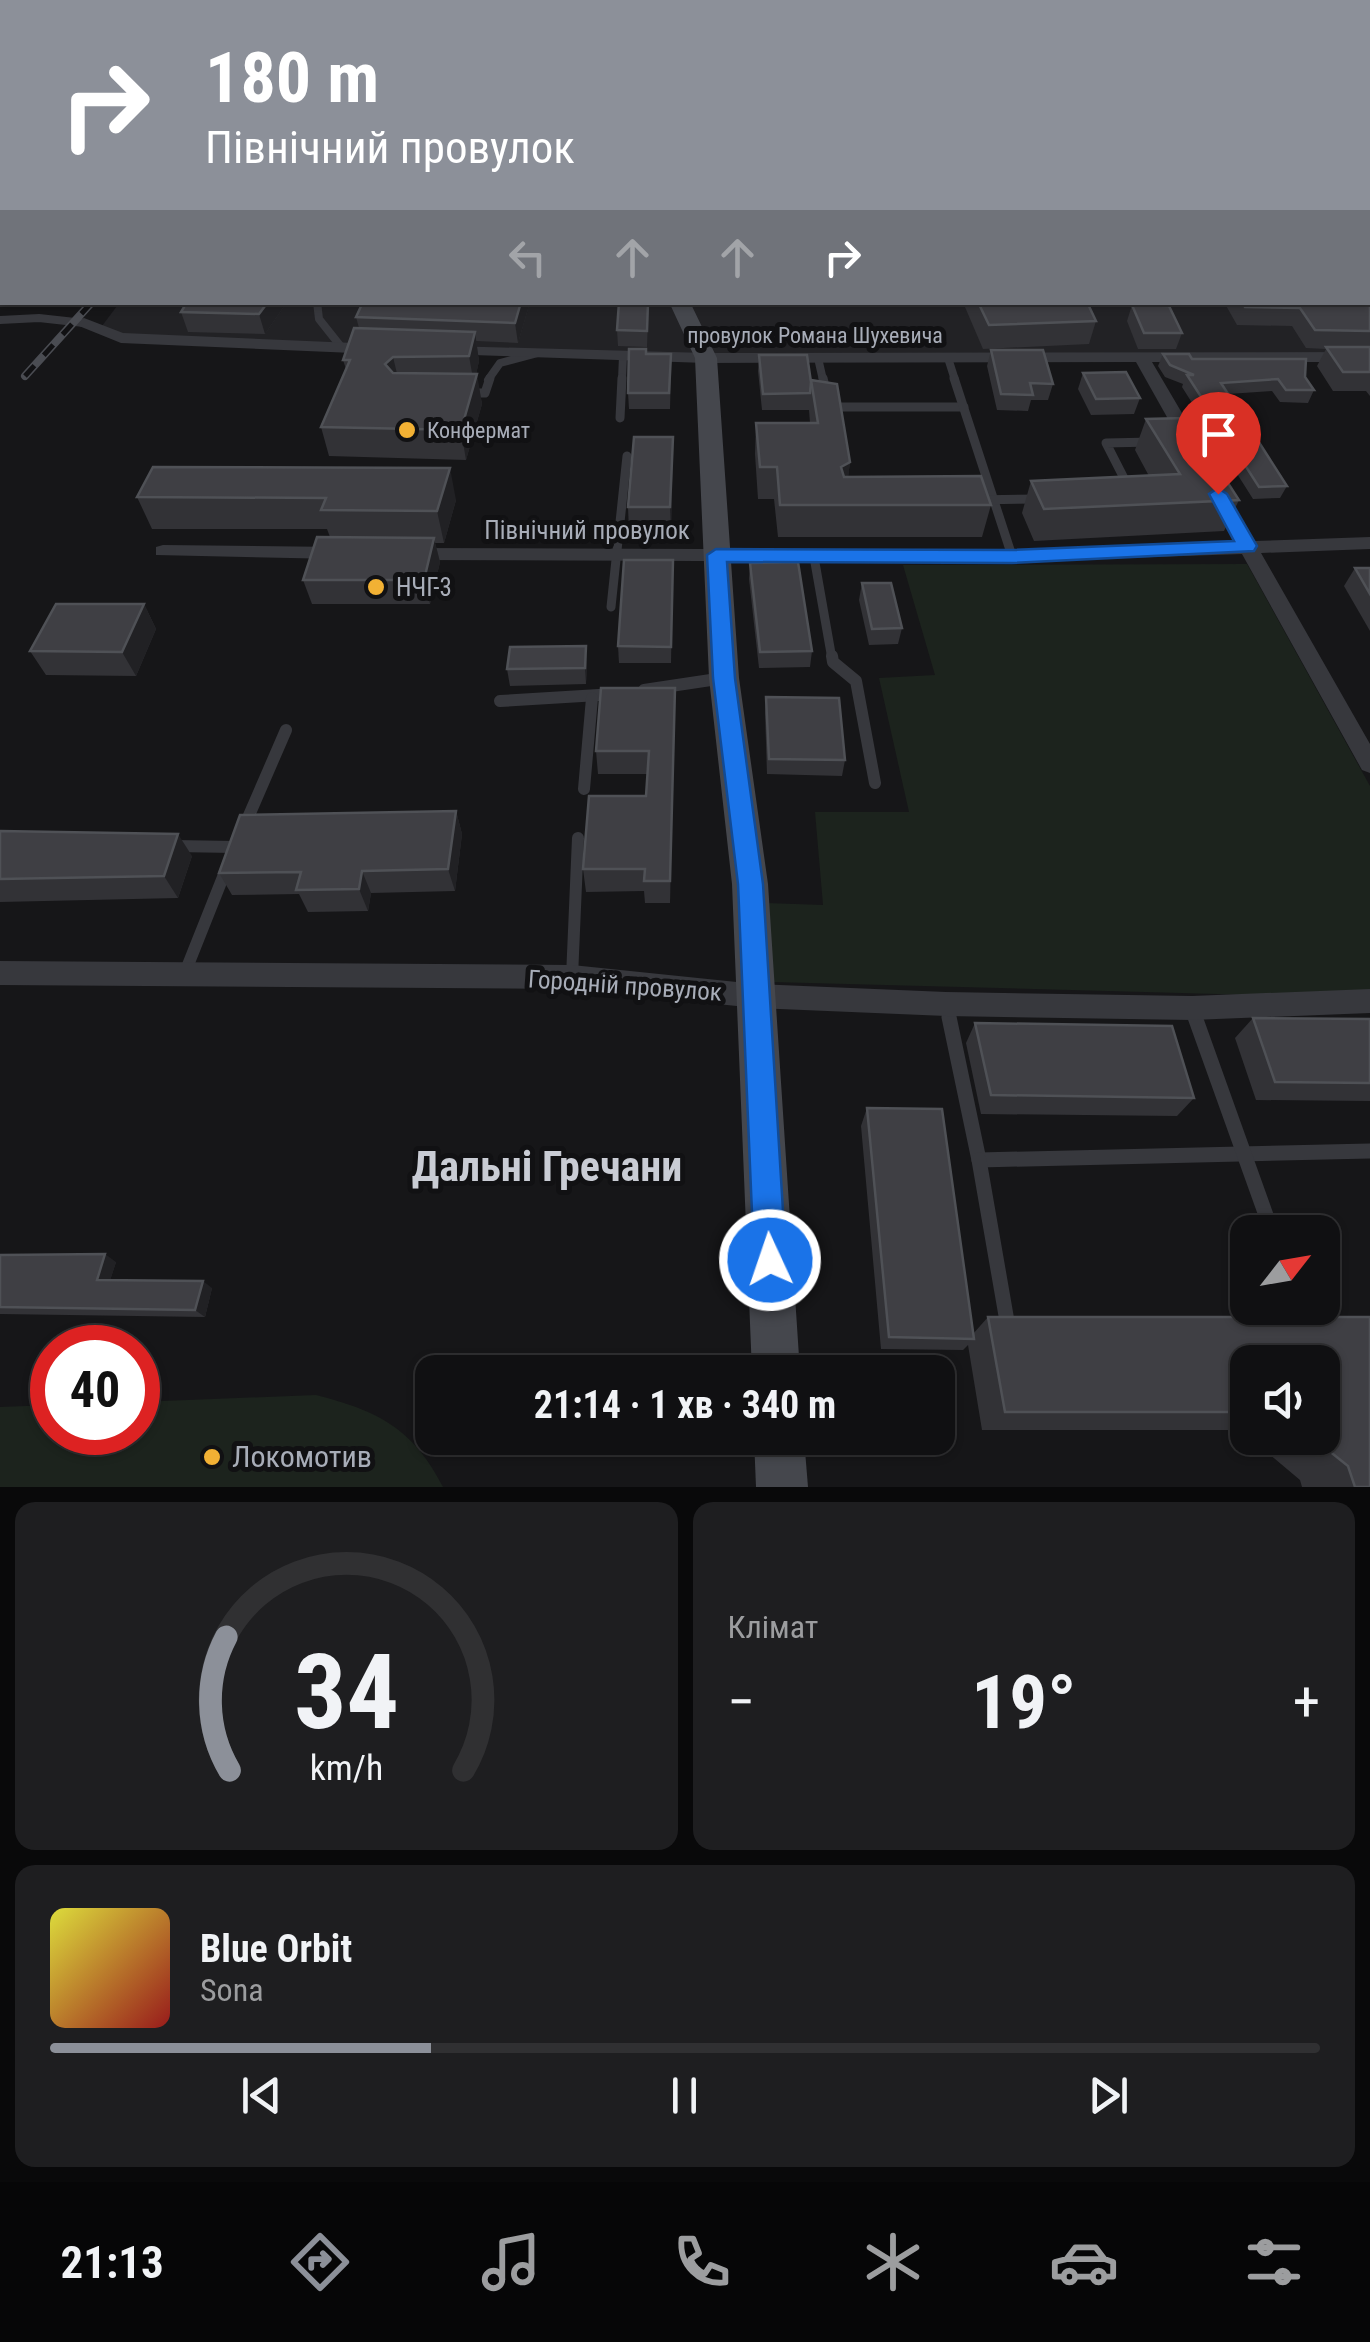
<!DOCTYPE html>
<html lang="uk">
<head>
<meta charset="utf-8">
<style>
  body { margin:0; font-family:"Roboto Condensed",sans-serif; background:#1e1e20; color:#f1f3f6; height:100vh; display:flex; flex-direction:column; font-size:38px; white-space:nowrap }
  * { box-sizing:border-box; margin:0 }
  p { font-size:32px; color:#9c9d9f }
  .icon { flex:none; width:55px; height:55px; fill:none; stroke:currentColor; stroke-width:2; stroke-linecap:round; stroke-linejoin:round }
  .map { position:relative; height:1487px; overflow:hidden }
  .details { display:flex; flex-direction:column; gap:15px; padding:15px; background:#09090a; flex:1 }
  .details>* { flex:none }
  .banner { position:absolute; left:0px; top:0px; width:1370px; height:305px; box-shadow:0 2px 8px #0004,0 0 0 2px #303032; background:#8c9099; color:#fff; overflow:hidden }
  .needle { width:65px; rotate:59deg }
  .controls { position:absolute; left:1230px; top:1215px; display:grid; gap:20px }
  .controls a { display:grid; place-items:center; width:110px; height:110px; border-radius:20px; background:#101012; box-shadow:0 2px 8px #0004,0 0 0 2px #303032; font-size:50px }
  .speed { position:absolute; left:30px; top:1325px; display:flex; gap:20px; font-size:50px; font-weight:700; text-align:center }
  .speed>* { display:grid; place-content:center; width:130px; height:130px; border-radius:50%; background:#101012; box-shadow:0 2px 8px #0004,0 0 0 2px #303032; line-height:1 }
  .speed .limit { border:15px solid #d22; background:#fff; color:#111 }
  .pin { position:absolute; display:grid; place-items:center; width:85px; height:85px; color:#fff; margin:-102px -42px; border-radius:50% 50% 50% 0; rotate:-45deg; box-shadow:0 0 10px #0007 }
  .pin .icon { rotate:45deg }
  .me { position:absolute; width:110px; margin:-55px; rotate:357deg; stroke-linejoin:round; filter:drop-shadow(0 0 8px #0008) }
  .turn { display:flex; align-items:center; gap:35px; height:210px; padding:0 40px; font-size:45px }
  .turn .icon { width:130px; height:130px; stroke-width:2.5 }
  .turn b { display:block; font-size:70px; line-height:85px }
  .lanes { display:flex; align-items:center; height:95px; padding:0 40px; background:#0003; justify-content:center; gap:50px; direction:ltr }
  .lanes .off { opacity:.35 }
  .big { font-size:75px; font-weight:700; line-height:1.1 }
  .details .widget { flex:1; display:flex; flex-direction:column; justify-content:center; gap:15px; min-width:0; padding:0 35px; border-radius:20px; background:#1e1e20 }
  .details .dial { align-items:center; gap:0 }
  .dial svg { height:260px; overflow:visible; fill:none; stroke:#303032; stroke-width:7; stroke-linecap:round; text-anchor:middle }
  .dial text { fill:#f1f3f6; stroke:none }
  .song { display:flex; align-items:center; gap:30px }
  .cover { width:120px; height:120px; border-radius:15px; background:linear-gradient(135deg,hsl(60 70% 55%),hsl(0 70% 35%)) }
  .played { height:10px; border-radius:5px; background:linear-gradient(90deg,#8c9099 30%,#303032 30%) }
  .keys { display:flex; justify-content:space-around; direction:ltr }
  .heat { display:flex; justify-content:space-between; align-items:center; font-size:55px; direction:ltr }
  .details .tiles { flex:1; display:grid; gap:15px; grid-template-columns:1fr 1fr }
  .widget:last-child { grid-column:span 2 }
  .trip { position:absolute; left:415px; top:1355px; width:540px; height:100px; border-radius:20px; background:#101012; box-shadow:0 2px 8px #0004,0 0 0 2px #303032; font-weight:700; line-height:100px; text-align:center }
  .tabs { display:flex; height:160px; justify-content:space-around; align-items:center; background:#060607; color:#9c9d9f }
  .tabs .icon { width:70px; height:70px }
  .tabs .selected { color:#8c9099 }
  .tabs b { font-size:45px; color:#f1f3f6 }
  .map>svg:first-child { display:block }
  .built { fill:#222225 }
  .green { fill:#1c231d }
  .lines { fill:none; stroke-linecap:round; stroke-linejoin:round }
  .lane-far3 { stroke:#37383d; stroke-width:8 }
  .lane-far2 { stroke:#37383d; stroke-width:9 }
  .lane-far1 { stroke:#37383d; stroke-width:12 }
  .lane { stroke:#37383d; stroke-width:15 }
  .street { fill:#37383d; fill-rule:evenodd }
  .secondary { fill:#45474d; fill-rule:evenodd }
  .rail-far1-casing { stroke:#4a4c52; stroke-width:5 }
  .rail-casing { stroke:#4a4c52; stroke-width:8 }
  .rail-far1 { stroke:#111113; stroke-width:4; stroke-dasharray:11; stroke-linecap:butt }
  .rail { stroke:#111113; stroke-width:5; stroke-dasharray:14; stroke-linecap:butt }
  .wall { fill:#323236 }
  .shaded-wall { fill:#212124 }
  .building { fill:#3f3f44; stroke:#4f5156; stroke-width:2.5 }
  .route { fill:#1a73e8; stroke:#114b97; stroke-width:2.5 }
  .poi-dot { fill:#f2b134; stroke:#111113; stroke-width:4 }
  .labels { text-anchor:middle; stroke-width:10; stroke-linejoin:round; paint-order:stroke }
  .far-street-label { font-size:22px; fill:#a8adb8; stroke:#111113 }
  .far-poi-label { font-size:22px; fill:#a8adb8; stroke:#111113; text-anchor:start }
  .street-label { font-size:25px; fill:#a8adb8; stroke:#111113 }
  .poi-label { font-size:25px; fill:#a8adb8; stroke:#111113; text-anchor:start }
  .near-poi-label { font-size:30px; fill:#a8adb8; stroke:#111113; text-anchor:start }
  .near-district-label { font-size:42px; font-weight:bold; fill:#c9ccd4; stroke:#111113 }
</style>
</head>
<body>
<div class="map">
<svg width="1370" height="1487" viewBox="0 0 1370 1487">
  <rect width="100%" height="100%" fill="#161618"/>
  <path class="built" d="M1368,145l2,211 -664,2 -585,-20 -22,-8 21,-28h1248z"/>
  <g class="green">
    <path d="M1247,564l123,222v212l-599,-16 -5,-79 57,2 -8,-93h94l-30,-134 56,-3 -32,-110z"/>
    <path d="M316,1395c62,16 97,33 127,92h-443v-80l52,-2v27h86v-30z"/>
  </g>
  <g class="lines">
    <g class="lane-far3">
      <path d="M317,302l2,17 23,29"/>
      <path d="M0,320l39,-2 45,5"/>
      <path d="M818,358l5,22"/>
      <path d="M948,358l7,22"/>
      <path d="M488,380l12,-17 38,-10"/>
      <path d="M622,380l1,-24"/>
    </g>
    <g class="lane-far2">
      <path d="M823,378l7,29h134"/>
      <path d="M954,378l58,178"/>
      <path d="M468,393h17l5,-15"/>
      <path d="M620,418l2,-40"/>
      <path d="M1129,488l-23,-45 46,-1"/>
      <path d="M973,500l67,-1"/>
      <path d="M814,557l18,102"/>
      <path d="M611,607l16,-151"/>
    </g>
    <g class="lane-far1">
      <path d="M832,656l1,6 23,19 19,102"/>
      <path d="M644,690l80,-12"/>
      <path d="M500,701l115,-7"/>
      <path d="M584,789l8,-91"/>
      <path d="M244,827l42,-97"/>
      <path d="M174,846l61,1"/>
      <path d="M184,975l43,-108"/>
      <path d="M572,977l6,-139"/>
      <path d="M946,1004l3,16"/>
      <path d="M1192,1008l4,12"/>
    </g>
    <g class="lane">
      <path d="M949,1017l30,143 391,-9"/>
      <path d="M1195,1017l77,215"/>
      <path d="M979,1160l29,167"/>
    </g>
    <g class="street">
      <path d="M663,0h10v2h-9z"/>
      <path d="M84,318l39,15 254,11 8,5 -8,5 -256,-11 -42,-17v-6z"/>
      <path d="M449,346l257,7 664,-1v10h-218l47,80 -9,5 -9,-5 -45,-80 -430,1 -263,-9v-6z"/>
      <path d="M1217,486l6,2 31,53 116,-4v12l-109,4 109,191v29l-8,-3 -120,-216 -230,8 -606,-2 -10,-6 10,-6 606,2 223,-8 -27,-50z"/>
      <path d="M163,545l176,2 10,6 -10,6 -183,-4v-8z"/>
      <path d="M0,961l572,4 184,19 190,8 246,4 178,-7v24l-178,7 -246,-4 -190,-8 -184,-19 -572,-4z"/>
    </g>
    <g class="secondary">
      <path d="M669,302h21l27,56 22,320 29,206 32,488h-48l-20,-488 -23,-206 -14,-320z"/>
      <path d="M754,1438h50l4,49h-52z"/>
    </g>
    <g class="rail-far1-casing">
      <path id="rail-far1" d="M30,2l5,-2"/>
    </g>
    <g class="rail-casing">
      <path id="rail" d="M25,376l67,-74"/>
    </g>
    <use href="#rail-far1" class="rail-far1"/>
    <use href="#rail" class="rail"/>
  </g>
  <g class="wall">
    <path d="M1370,0v125l-2,-2v-121z"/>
    <rect x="1368" y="142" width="2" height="51"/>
    <path d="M1370,297v99l-4,-5h-33l-16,-25 9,-17 -20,-1 -14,-22 -55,-1 -13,-23h144z"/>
    <path d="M187,302h100l-22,32 -77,-2 -7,-20z"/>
    <path d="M530,302l-12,41 -42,-2 3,20 -3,13 6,30 -16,56 -137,-4 -8,-29 25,-58 -3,-9 16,-32 -3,-11z"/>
    <path d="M966,302h121l9,19 -7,23 -106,5 -18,-42z"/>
    <path d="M1132,305l50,28 -6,16h-38l-11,-28z"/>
    <path d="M648,315l-1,32 -29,-1 -1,-16z"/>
    <path d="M991,350l62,34 -5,16h-17l-3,11 -31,-1 -10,-44z"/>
    <path d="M646,354l25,16 -1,39h-41l-1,-16z"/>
    <path d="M1163,354l142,23 9,13 -6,13 -28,-1 -8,-11 -44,3 59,92 -7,12 -27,1 -71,-112 1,-3 -18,-7 -7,-11z"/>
    <path d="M759,355l52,27 39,80 -2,15 143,28 -9,32h-204l-4,-38h-16l-3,-45 1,-31h54l-1,-13h-47l-4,-39z"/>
    <path d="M1083,373l57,25 -6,16 -43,1 -13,-26z"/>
    <path d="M1146,419l93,81 -15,31 -190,10 -12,-28 9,-32 118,-5 -14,-26z"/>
    <path d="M673,437l-2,94h-42l-1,-24z"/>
    <path d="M153,467l303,33 -12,43h-9l5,19 -10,42h-118l-9,-24 27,-43 -3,-8h-175l-15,-32z"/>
    <path d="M673,560l-2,103h-52l-1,-17z"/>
    <path d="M750,563l62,88 -2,16 -51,1 -10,-89z"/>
    <path d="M1355,568h15v63l-26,-45z"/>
    <path d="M862,583l40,45 -4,16 -29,1 -10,-45z"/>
    <path d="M144,604l12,25 -20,47 -90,-1 -16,-24z"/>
    <path d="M587,662l-1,22 -76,2 -3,-17z"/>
    <path d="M675,688l-5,215h-25l-1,-12 -58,1 -3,-23 63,-73 2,-22h-50l-2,-23z"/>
    <path d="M766,697l79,63 -3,16 -75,-2 -2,-61z"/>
    <path d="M456,811l6,23 -7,57 -84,2 -3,18 -60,1 -9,-18 -67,1 -13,-22z"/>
    <path d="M0,831l192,25 -14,42 -178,4z"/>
    <path d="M1253,1018l117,1v82l-114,-1 -21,-62z"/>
    <path d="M975,1023l219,75 -17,18 -196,-2 -15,-71z"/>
    <path d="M867,1108l106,226 15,-17h382v170h-68l-2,-7 -50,-42h72l-74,-76v74l-8,-6h-258l-14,-85 -5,5 -82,-1 -20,-223z"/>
    <path d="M0,1255l116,7 -6,18 102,8 -7,29 -205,-3z"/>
  </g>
  <g class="shaded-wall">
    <path d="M268,302h19l-22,32 -6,-20z"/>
    <path d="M521,302h9l-12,41 -3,-20z"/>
    <path d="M475,332l4,29 -4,20 2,-7 5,30 -16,56 -5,-30 13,-46 -5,-28z"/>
    <path d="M393,357l7,29 -15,-22z"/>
    <path d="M673,437v24l-2,70 -1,-24z"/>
    <path d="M850,462l-4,32 -5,-27z"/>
    <path d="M450,468l6,32 -12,43 -7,-32z"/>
    <path d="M434,538l6,24 -10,42 -6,-24z"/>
    <path d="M144,604l12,25 -20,47 -14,-24z"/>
    <path d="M586,646l1,16 -1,22 -1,-16z"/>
    <path d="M675,688v24l-5,191v-22z"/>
    <path d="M456,811l6,23 -7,57 -7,-22z"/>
    <path d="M178,834l14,22 -14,42 -14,-22z"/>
    <path d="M362,871l9,22 -3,18 -9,-22z"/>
    <path d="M105,1254l11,8 -8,25 -11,-7z"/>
    <path d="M203,1281l9,7 -7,29 -10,-7z"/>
  </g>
  <g class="building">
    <path d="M458,0h147l3,2h-147z"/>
    <path d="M697,0h673v96l-2,-2v-92h-671z"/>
    <rect x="1368" y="142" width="2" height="29"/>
    <path d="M1368,294l2,3v34l-55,-1 -15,-22 -55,-1 -3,-5h126z"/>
    <path d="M187,302h81l-9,12 -78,-2z"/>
    <path d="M363,302h158l-6,21 -159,-6z"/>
    <path d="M619,302h29l-1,29 -30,-1z"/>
    <path d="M978,302h109l9,19 -107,4z"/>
    <path d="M1132,305l37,1 13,27h-38z"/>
    <path d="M354,328l121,4 -6,24 -76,1 -8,7 8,9 84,1 -16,56 -140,-3 29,-67h-7z"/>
    <path d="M1326,347h44v25h-27z"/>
    <path d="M629,349h17v5h25l-2,39h-41z"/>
    <path d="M991,350h52l10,34 -23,-1 3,12 -32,-1z"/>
    <path d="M1163,354h26l3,5h114l-1,18 9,13h-28l-8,-11 -57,4 66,103 -28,1 -72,-112h7l-24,-10z"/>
    <path d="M759,355h48l4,27 -1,11 -47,1z"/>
    <path d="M1126,372l14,26 -44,1 -13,-26z"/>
    <path d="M811,380l26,4 13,78 -9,5 3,10 137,-1 10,29h-211l-3,-38h-17l-4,-44h62z"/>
    <path d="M1186,418l53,82 -195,9 -13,-28 149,-7 -34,-55z"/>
    <path d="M634,437h39l-3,70h-42z"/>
    <path d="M153,467l297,1 -13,43 -116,-1 5,-12 -189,-1z"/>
    <path d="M317,537l117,1 -10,42h-121z"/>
    <path d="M624,560h49l-2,87 -53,-1z"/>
    <path d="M798,562l14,89 -52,1 -10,-89z"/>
    <path d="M1355,568h15v26z"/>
    <path d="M862,583h29l11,45 -30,1z"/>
    <path d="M56,604h88l-22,48 -92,-1z"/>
    <path d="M586,646l-1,22 -78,1 3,-22z"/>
    <path d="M601,688h74l-5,193h-26l1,-12h-62l6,-73h57l3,-45h-53z"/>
    <path d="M766,697l73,1 6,62 -76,-1z"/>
    <path d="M456,811l-8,58 -86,2 -3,18 -63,1 5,-18 -82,1 21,-58z"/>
    <path d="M0,831l178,3 -14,42 -164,3z"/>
    <path d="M1253,1018l117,1v64l-95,-1z"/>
    <path d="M975,1023l197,3 22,72 -203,-3z"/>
    <path d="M867,1108l75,1 32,230 -85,-2z"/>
    <path d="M105,1254l-8,26 106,1 -8,29 -195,-3v-52z"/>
    <path d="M988,1317h382v170h-15l-7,-21 -35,-28h9v-76h-74v50h-243z"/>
  </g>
  <path class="route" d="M1218,488l9,6 30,52 -3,5 -242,12 -285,-1 8,116 28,206 23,376 -5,11 -11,4 -11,-4 -5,-11 -16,-376 -25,-206 -6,-123 9,-6 296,1 222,-9 -25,-47z"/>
  <g class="poi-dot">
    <circle cx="407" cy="430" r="10"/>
    <circle cx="376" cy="587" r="10"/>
    <circle cx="212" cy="1457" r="10"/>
  </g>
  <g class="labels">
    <g class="far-street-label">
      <text x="815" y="343">провулок Романа Шухевича</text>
    </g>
    <g class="far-poi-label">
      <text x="427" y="438">Конфермат</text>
    </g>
    <g class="street-label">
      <text x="587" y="539">Північний провулок</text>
      <text transform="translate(625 985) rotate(4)" y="9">Городній провулок</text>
    </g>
    <g class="poi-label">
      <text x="396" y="596">НЧГ-3</text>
    </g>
    <g class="near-poi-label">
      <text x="232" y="1467">Локомотив</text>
    </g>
    <g class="near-district-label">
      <text x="547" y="1181">Дальні Гречани</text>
    </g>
  </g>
</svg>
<div class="controls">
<a><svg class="needle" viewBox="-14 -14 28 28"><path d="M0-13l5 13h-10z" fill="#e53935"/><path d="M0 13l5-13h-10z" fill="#9c9d9f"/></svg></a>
<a><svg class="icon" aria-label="sound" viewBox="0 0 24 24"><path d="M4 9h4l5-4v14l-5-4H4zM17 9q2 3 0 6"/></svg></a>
</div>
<div class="speed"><div class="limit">40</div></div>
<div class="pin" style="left:1218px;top:494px;background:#d93025"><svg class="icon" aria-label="arrive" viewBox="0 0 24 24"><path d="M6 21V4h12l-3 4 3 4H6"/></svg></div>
<svg class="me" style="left:770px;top:1260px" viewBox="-20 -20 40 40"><circle r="17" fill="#1a73e8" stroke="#fff" stroke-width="3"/><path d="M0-11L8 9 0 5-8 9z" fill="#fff"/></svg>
<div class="trip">21:14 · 1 хв · 340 m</div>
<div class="banner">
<div class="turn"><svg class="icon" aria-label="right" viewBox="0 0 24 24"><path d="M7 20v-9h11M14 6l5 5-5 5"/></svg><div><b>180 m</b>Північний провулок</div></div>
<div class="lanes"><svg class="icon off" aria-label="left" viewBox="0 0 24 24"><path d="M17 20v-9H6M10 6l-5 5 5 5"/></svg><svg class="icon off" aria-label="ahead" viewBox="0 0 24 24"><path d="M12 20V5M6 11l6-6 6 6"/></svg><svg class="icon off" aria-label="ahead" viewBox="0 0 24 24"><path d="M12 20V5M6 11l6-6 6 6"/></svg><svg class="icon" aria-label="right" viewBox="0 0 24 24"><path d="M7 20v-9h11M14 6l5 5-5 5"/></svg></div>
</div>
</div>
<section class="details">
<div class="tiles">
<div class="widget dial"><svg viewBox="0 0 100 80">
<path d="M14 69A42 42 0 1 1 86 69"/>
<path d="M14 69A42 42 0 0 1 13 28" stroke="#8c9099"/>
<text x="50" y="56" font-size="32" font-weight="700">34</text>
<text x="50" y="72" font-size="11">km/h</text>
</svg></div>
<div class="widget"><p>Клімат</p>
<div class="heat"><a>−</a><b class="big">19°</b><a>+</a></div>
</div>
<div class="widget">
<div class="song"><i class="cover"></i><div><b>Blue Orbit</b><p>Sona</p></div></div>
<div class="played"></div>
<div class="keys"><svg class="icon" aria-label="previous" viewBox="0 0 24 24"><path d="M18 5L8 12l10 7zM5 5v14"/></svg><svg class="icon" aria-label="pause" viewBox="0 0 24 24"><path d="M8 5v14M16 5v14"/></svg><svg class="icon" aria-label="next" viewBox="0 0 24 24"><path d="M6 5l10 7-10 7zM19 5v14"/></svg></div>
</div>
</div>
</section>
<nav class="tabs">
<b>21:13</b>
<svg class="icon selected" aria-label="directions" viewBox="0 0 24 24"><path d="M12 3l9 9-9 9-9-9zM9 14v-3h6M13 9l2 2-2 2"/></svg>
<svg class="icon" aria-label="music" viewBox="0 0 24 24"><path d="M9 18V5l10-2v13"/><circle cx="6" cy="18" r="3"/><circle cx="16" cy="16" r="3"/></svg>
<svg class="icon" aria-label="phone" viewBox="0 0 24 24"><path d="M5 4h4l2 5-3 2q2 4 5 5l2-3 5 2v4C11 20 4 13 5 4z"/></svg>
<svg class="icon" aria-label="climate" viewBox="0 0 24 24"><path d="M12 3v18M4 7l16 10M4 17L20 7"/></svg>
<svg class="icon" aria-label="car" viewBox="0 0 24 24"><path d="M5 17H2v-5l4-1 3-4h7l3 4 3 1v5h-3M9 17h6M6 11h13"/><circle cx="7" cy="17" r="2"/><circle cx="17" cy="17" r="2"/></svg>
<svg class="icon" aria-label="filters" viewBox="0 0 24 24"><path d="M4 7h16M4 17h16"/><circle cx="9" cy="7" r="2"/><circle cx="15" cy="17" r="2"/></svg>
</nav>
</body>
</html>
